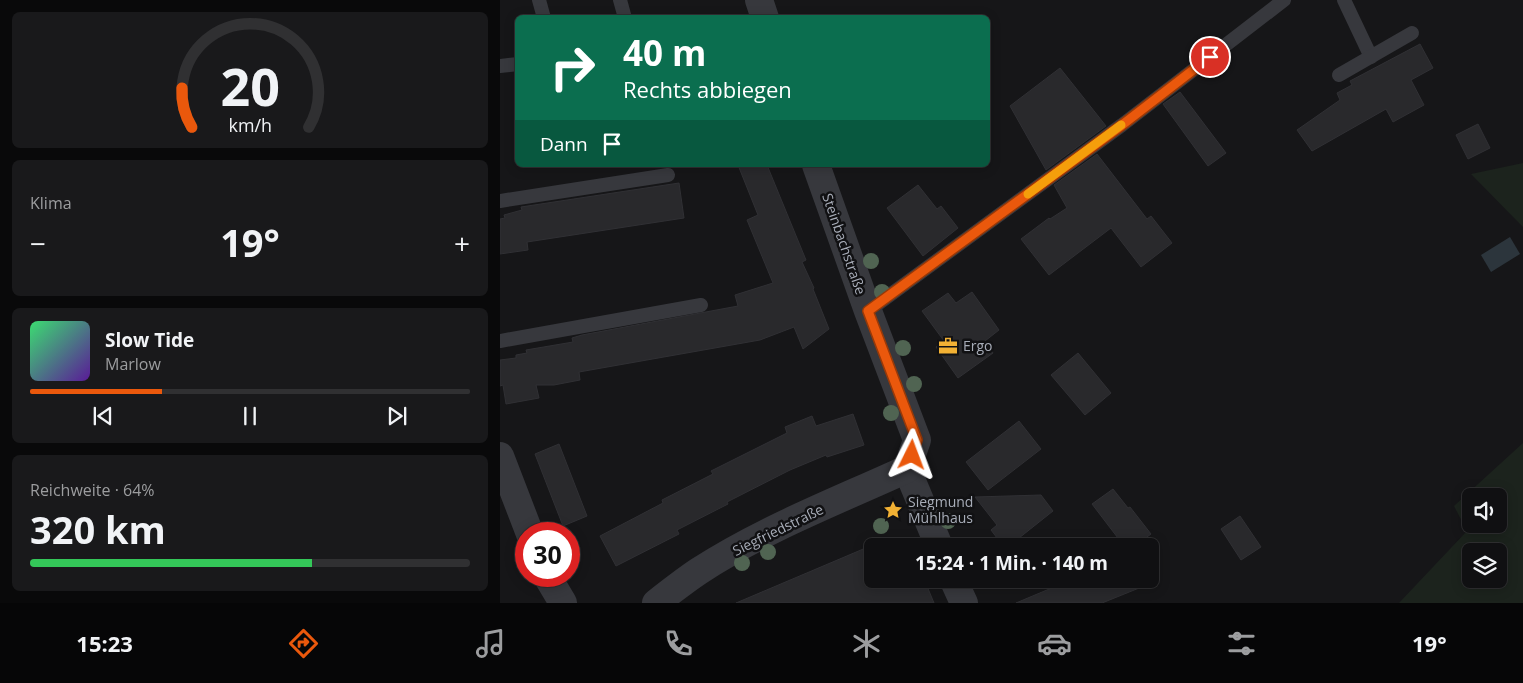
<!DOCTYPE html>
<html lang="de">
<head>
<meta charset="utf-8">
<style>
  body { margin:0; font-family:"Open Sans",sans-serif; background:#19191b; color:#f1f3f6; height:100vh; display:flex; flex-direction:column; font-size:19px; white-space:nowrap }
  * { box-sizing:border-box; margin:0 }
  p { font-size:16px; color:#9c9d9f }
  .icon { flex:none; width:28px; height:28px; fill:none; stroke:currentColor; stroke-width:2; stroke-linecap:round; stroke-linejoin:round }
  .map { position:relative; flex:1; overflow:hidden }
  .details { display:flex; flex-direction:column; gap:12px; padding:12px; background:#09090a; width:500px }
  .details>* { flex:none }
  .banner { position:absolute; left:15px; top:15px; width:475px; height:152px; border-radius:8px; box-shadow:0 2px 12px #0003,0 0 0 1px #303032; background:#0b6e4f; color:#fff; overflow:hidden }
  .tools { position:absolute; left:962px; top:488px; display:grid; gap:10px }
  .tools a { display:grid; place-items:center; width:45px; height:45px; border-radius:8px; background:#101012; box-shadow:0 2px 12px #0003,0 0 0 1px #303032; font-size:25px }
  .speed { position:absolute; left:15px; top:522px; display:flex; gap:10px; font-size:25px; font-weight:700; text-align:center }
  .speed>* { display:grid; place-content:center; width:65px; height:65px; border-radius:50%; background:#101012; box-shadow:0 2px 12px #0003,0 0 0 1px #303032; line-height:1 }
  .speed .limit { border:8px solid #d22; background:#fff; color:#111 }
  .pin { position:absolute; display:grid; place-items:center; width:42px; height:42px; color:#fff; margin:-21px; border:2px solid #fff; border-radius:50%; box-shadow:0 1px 5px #0007 }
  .me { position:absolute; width:55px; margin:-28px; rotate:3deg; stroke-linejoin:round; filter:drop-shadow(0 0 4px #0008) }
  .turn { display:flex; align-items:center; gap:18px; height:105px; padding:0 25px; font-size:22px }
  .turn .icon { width:65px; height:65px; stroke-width:2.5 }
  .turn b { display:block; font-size:35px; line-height:42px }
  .then { display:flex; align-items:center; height:48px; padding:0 25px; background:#0003; gap:10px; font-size:19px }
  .big { font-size:38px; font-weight:700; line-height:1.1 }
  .details .widget { flex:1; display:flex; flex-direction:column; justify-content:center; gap:8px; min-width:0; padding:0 18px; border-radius:8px; background:#19191b }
  .details .dial { align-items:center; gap:0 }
  .dial svg { height:130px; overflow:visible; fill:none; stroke:#303032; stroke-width:7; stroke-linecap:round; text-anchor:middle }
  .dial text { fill:#f1f3f6; stroke:none }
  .song { display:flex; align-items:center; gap:15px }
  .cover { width:60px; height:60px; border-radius:8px; background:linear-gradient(135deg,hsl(140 70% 55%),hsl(270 70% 35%)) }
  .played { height:5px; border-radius:2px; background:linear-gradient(90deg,#ea580c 30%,#303032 30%) }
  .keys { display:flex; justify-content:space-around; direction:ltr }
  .heat { display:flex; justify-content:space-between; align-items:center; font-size:28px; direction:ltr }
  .charge { height:8px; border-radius:4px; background:linear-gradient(90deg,#34c759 64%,#303032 0) }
  .trip { position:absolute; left:364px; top:538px; width:295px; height:50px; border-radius:8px; background:#101012; box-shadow:0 2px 12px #0003,0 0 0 1px #303032; font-weight:700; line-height:50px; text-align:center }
  .dock { display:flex; height:80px; justify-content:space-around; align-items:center; background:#060607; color:#9c9d9f }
  .dock .icon { width:35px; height:35px }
  .dock .selected { color:#ea580c }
  .dock b { font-size:22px; color:#f1f3f6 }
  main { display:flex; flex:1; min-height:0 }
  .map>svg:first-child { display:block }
  .green { fill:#1c231d; fill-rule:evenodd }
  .water { fill:#2c353c }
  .building { fill:#29292c; stroke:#303034 }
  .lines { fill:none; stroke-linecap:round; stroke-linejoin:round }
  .service { stroke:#37383d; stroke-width:14 }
  .minor { stroke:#37383d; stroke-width:28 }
  .tree { fill:#506452 }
  .route-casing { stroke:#983908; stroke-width:12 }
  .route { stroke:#ea580c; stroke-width:9 }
  .slow { stroke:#f59e0b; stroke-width:9 }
  .labels { text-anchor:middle; stroke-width:5; stroke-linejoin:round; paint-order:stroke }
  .street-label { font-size:14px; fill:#a8adb8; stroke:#111113 }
  .poi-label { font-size:14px; fill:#a8adb8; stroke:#111113; text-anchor:start }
</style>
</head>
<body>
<main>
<section class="details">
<div class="widget dial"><svg viewBox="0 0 100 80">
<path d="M14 69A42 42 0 1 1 86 69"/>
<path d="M14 69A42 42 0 0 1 8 45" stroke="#ea580c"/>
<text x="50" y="56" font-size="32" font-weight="700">20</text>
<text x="50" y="72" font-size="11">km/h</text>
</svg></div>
<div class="widget"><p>Klima</p>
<div class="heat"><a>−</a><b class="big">19°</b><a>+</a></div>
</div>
<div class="widget">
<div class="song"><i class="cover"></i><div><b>Slow Tide</b><p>Marlow</p></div></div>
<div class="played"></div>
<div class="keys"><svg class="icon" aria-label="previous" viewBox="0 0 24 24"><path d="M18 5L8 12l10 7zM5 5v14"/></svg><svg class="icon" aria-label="pause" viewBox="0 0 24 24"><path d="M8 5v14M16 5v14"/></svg><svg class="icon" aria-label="next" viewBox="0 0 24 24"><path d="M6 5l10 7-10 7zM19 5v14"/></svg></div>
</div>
<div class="widget"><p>Reichweite · 64%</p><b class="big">320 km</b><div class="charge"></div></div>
</section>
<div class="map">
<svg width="1023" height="603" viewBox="0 0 1023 603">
  <rect width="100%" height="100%" fill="#161618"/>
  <g class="green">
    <path d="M1023,163v64l-52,-53z"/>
    <path d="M1023,443v160h-124l68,-72 -13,-25zM971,496h28v28h-28zM971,551h28v28h-28z"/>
  </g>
  <path class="water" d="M1010,237l10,17 -29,18 -10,-17z"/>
  <g class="building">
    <path d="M920,44l13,24 -22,12 13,25 -31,17 -7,-13 -74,42 -15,-21 43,-30 -3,-7 15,-8 -2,-4z"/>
    <path d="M560,68l46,58 -60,44 -36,-64z"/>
    <path d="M680,92l46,61 -18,13 -45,-62z"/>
    <path d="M978,124l12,24 -22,11 -12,-24z"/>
    <path d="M597,154l50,65 4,-3 21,27 -31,24 -30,-39 -62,47 -28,-36 28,-21 1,1 17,-11 -13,-23z"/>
    <path d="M238,165h29l39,95 -4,2 12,26 -1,1 16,40 -26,20 -9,-22 -34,13 -181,32 1,8 -26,5h-18l3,13 -33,6 -3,-19 -3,1v-26l16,-2v-3l11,-2 -1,-3 47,-8 -1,-4 10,-3 156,-29 -3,-11 38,-12 -26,-63 11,-5z"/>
    <path d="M179,183l5,35 -157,24 1,8 -28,4v-35l5,-1 -1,-3 18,-5 -1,-3z"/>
    <path d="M418,185l19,24 4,-3 17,22 -35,28 -36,-48z"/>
    <path d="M472,292l27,38 -14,11 8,12 -35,25 -22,-31 8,-6 -22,-30 26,-18 8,10z"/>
    <path d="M578,353l33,40 -26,22 -34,-40z"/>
    <path d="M353,414l11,31 -37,12 -1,-2 -36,15 -63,32 1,2 -51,26 2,4 -63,32 -16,-30 63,-33 -1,-3 51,-26 -2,-3 76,-38 -2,-6 27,-11 4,10z"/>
    <path d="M519,421l22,28 -53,41 -22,-28z"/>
    <path d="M59,444l28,72 -24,10 -28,-72z"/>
    <path d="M613,489l15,19 2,-1 21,27 -16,12h-11l-32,-42z"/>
    <path d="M541,495l12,16 -44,35h-6l-12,-16 6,-5 -22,-28z"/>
    <path d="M740,516l21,31 -20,13 -20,-31z"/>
    <path d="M368,547l4,9v23h52l10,24h-198z"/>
    <path d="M573,579h86v1l-57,23h-86z"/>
  </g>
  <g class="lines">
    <g class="service">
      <path d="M39,0l5,18"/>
      <path d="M120,0l5,18"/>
      <path d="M844,0l27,57"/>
      <path d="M0,66l18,-2"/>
      <path d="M839,75l73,-42"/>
      <path d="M0,201l168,-26"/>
      <path d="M368,311l254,-186 162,-125"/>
      <path d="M0,341l201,-36"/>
    </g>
    <g class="minor">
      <path d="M259,0l6,18"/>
      <path d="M316,165l52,146 49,129 -10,29 32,77"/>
      <path d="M0,456l30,78"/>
      <path d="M47,576l16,27"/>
      <path d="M453,579l11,24"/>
      <path d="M156,603c14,-11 28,-22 43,-32 65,-42 138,-70 208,-102"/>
    </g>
  </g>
  <g class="tree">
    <circle cx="371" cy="261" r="8"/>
    <circle cx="382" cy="292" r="8"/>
    <circle cx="403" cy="348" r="8"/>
    <circle cx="414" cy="384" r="8"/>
    <circle cx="391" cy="413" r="8"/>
    <circle cx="448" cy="521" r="8"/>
    <circle cx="381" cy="526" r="8"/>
    <circle cx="268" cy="552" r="8"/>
    <circle cx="242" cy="563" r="8"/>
  </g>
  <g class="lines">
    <g class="route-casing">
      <path id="route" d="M412,455l5,-15 -49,-129 254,-186 88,-68"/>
    </g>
    <use href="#route" class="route"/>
    <path class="slow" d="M528,194l93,-69"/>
  </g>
  <defs>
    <g id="office-bare" transform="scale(1.5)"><path d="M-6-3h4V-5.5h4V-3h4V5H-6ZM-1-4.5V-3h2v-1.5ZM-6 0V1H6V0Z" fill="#f2b134" stroke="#111113" stroke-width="2.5" paint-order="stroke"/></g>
    <g id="sight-bare" transform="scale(1.5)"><path d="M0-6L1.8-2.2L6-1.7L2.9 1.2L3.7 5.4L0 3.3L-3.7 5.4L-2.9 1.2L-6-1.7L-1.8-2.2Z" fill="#f2b134" stroke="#111113" stroke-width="2.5" paint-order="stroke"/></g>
  </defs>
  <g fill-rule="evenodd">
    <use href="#office-bare" x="448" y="346"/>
    <use href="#sight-bare" x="393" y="510"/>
  </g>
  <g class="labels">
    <g class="street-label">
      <text transform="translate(344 244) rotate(71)" y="5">Steinbachstraße</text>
      <text transform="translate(278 530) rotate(-26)" y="5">Siegfriedstraße</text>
    </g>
    <g class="poi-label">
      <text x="463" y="351">Ergo</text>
      <text x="408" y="507">Siegmund<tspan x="408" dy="16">Mühlhaus</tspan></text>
    </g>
  </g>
</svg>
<div class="tools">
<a><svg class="icon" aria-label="sound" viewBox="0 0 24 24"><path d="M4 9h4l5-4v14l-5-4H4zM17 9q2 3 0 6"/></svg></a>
<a><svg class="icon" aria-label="layers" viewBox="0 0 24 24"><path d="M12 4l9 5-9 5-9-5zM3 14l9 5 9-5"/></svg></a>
</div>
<div class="speed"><div class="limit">30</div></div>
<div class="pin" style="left:710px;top:57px;background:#d93025"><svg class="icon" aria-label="arrive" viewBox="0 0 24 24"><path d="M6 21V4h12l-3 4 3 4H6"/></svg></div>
<svg class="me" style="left:412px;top:455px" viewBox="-20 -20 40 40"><path d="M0-17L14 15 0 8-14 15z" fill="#ea580c" stroke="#fff" stroke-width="4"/></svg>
<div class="trip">15:24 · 1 Min. · 140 m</div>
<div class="banner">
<div class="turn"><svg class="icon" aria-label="right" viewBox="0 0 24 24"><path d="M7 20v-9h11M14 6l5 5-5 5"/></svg><div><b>40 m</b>Rechts abbiegen</div></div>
<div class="then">Dann<svg class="icon" aria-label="arrive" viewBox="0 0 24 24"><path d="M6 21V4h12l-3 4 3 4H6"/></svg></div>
</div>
</div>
</main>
<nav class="dock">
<b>15:23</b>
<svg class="icon selected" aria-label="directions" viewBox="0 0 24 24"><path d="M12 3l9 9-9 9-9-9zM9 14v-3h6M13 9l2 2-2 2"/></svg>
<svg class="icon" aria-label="music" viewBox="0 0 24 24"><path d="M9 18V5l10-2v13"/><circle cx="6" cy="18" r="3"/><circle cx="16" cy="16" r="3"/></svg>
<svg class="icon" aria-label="phone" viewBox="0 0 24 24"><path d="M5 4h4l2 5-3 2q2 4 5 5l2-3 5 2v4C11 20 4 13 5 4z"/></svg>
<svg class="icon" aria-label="climate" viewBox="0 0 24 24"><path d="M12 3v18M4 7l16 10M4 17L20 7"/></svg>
<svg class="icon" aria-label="car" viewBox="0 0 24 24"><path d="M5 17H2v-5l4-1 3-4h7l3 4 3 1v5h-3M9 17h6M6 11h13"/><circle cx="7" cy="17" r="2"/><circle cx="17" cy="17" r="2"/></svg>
<svg class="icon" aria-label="filters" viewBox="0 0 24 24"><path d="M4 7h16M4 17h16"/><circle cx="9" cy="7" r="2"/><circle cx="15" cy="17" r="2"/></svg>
<b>19°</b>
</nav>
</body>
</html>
